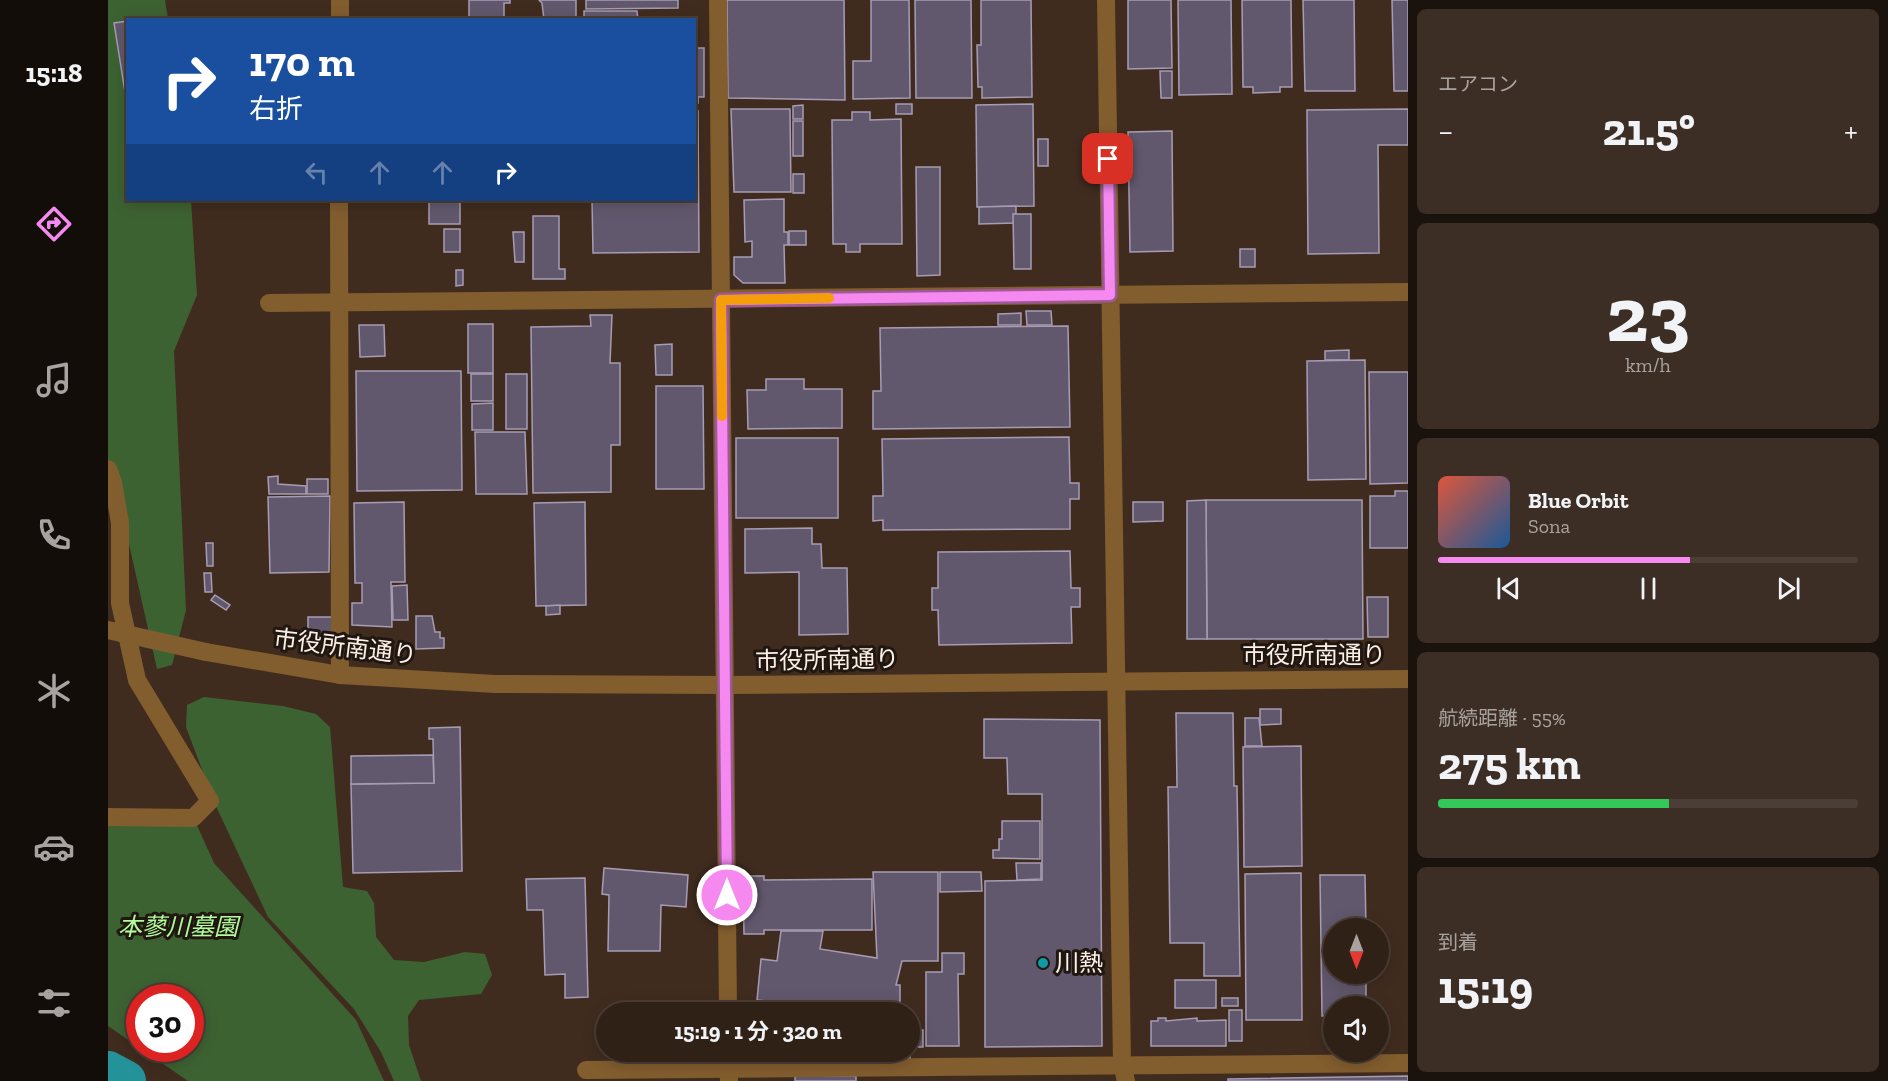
<!DOCTYPE html>
<html lang="ja">
<head>
<meta charset="utf-8">
<style>
  body { margin:0; font-family:"Zilla Slab","Noto Sans JP",serif; background:#3c2e24; color:#f1f3f6; height:100vh; display:flex; flex-direction:column; font-size:22px; white-space:nowrap }
  * { box-sizing:border-box; margin:0 }
  p { font-size:20px; color:#a8a3a1 }
  .icon { flex:none; width:33px; height:33px; fill:none; stroke:currentColor; stroke-width:2; stroke-linecap:round; stroke-linejoin:round }
  .map { position:relative; flex:1; overflow:hidden }
  .drawer { display:flex; flex-direction:column; gap:9px; padding:9px; background:#1a120d; width:480px }
  .drawer>* { flex:none }
  .guide { position:absolute; left:18px; top:18px; width:570px; height:183px; border-radius:0px; box-shadow:0 3px 15px #0003,0 0 0 2px #4b3e36; background:#1a4fa0; color:#fff; overflow:hidden }
  .needle { width:39px; rotate:180deg }
  .tools { position:absolute; left:1215px; top:918px; display:grid; gap:12px }
  .tools a { display:grid; place-items:center; width:66px; height:66px; border-radius:50%; background:#302117; box-shadow:0 3px 15px #0003,0 0 0 2px #4b3e36; font-size:30px }
  .speed { position:absolute; left:18px; top:984px; display:flex; gap:12px; font-size:30px; font-weight:700; text-align:center }
  .speed>* { display:grid; place-content:center; width:78px; height:78px; border-radius:50%; background:#302117; box-shadow:0 3px 15px #0003,0 0 0 2px #4b3e36; line-height:1 }
  .speed .limit { border:9px solid #d22; background:#fff; color:#111 }
  .pin { position:absolute; display:grid; place-items:center; width:51px; height:51px; color:#fff; margin:-26px; border-radius:12px; box-shadow:0 3px 9px #0006 }
  .me { position:absolute; width:66px; margin:-33px; rotate:0deg; stroke-linejoin:round; filter:drop-shadow(0 0 4px #0008) }
  .turn { display:flex; align-items:center; gap:21px; height:126px; padding:0 24px; font-size:27px }
  .turn .icon { width:78px; height:78px; stroke-width:2.5 }
  .turn b { display:block; font-size:42px; line-height:51px }
  .lanes { display:flex; align-items:center; height:57px; padding:0 24px; background:#0003; justify-content:center; gap:30px; direction:ltr }
  .lanes .off { opacity:.35 }
  .big { font-size:45px; font-weight:700; line-height:1.1 }
  .drawer .widget { flex:1; display:flex; flex-direction:column; justify-content:center; gap:9px; min-width:0; padding:0 21px; border-radius:9px; background:#3c2e24 }
  .drawer .dial { align-items:center; gap:0 }
  .dial b { font-size:78px; line-height:1 }
  .song { display:flex; align-items:center; gap:18px }
  .cover { width:72px; height:72px; border-radius:9px; background:linear-gradient(135deg,hsl(10 70% 55%),hsl(210 70% 35%)) }
  .played { height:6px; border-radius:3px; background:linear-gradient(90deg,#f589ef 60%,#4b3e36 60%) }
  .keys { display:flex; justify-content:space-around; direction:ltr }
  .heat { display:flex; justify-content:space-between; align-items:center; font-size:33px; direction:ltr }
  .charge { height:9px; border-radius:4px; background:linear-gradient(90deg,#34c759 55%,#4b3e36 0) }
  .trip { position:absolute; left:488px; top:1002px; width:324px; height:60px; border-radius:30px; background:#302117; box-shadow:0 3px 15px #0003,0 0 0 2px #4b3e36; font-weight:700; line-height:60px; text-align:center }
  main { display:flex; flex:1; min-height:0 }
  .dock { display:flex; flex-direction:column; width:108px; justify-content:space-around; align-items:center; background:#130d09; color:#a8a3a1 }
  .dock .icon { width:42px; height:42px }
  .dock .on { color:#f589ef }
  .dock b { font-size:27px; color:#f1f3f6 }
  .map>svg:first-child { display:block }
  .green { fill:#3d6232; fill-rule:evenodd }
  .lines { fill:none; stroke-linecap:round; stroke-linejoin:round }
  .river { stroke:#249299; stroke-width:42 }
  .building { fill:#62586d; stroke:#a79cb4; stroke-width:1.5 }
  .minor { stroke:#825d2e; stroke-width:18 }
  .minor-bridge { stroke:#825d2e; stroke-width:18 }
  .route-casing { stroke:#9f599b; stroke-width:15 }
  .route { stroke:#f589ef; stroke-width:10 }
  .slow { stroke:#f59e0b; stroke-width:10 }
  .culture-dot { fill:#0f9aa8; stroke:#201711; stroke-width:2 }
  .labels { text-anchor:middle; stroke-width:6; stroke-linejoin:round; paint-order:stroke }
  .street-label { font-size:24px; fill:#fdefe7; stroke:#201711 }
  .park-label { font-size:24px; font-style:italic; fill:#b0fb9a; stroke:#201711 }
  .poi-label { font-size:24px; fill:#fdefe7; stroke:#201711; text-anchor:start }
</style>
</head>
<body>
<main>
<nav class="dock">
<b>15:18</b>
<svg class="icon on" aria-label="directions" viewBox="0 0 24 24"><path d="M12 3l9 9-9 9-9-9zM9 14v-3h6M13 9l2 2-2 2"/></svg>
<svg class="icon" aria-label="music" viewBox="0 0 24 24"><path d="M9 18V5l10-2v13"/><circle cx="6" cy="18" r="3"/><circle cx="16" cy="16" r="3"/></svg>
<svg class="icon" aria-label="phone" viewBox="0 0 24 24"><path d="M5 4h4l2 5-3 2q2 4 5 5l2-3 5 2v4C11 20 4 13 5 4z"/></svg>
<svg class="icon" aria-label="climate" viewBox="0 0 24 24"><path d="M12 3v18M4 7l16 10M4 17L20 7"/></svg>
<svg class="icon" aria-label="car" viewBox="0 0 24 24"><path d="M5 17H2v-5l4-1 3-4h7l3 4 3 1v5h-3M9 17h6M6 11h13"/><circle cx="7" cy="17" r="2"/><circle cx="17" cy="17" r="2"/></svg>
<svg class="icon" aria-label="filters" viewBox="0 0 24 24"><path d="M4 7h16M4 17h16"/><circle cx="9" cy="7" r="2"/><circle cx="15" cy="17" r="2"/></svg>
</nav>
<div class="map">
<svg width="1300" height="1081" viewBox="0 0 1300 1081">
  <rect width="100%" height="100%" fill="#402c1f"/>
  <g class="green">
    <path d="M0,0h57l3,19 -40,1v180h63l6,95 -23,56 12,259 -14,55 -15,4 -30,-134 -19,-58z"/>
    <path d="M96,697l79,9 33,8 14,13 13,160 24,4 7,12 2,34 18,23 30,2 41,-10 20,2 7,21 -11,19 -62,6 -11,16 1,29 12,36h-27l-13,-29 -27,-43 -86,-92 -53,-113 -29,-77 1,-22z"/>
    <path d="M0,818l87,3 19,42 142,157 28,61h-196l-80,-55zM32,998h50v50h-50z"/>
  </g>
  <g class="lines">
    <path class="river" d="M0,1072l17,9"/>
  </g>
  <g class="building">
    <path d="M361,0h41v3h-6v17h-35z"/>
    <path d="M431,0h37v20h-32l-2,-17z"/>
    <path d="M478,0h92v8l-92,1z"/>
    <path d="M619,0h117l1,100 -117,-2z"/>
    <path d="M763,0h38l1,98 -57,1v-38h18z"/>
    <path d="M807,0h56l1,98h-56z"/>
    <path d="M873,0h50l1,97 -50,1v-11h-4l-1,-42h4z"/>
    <path d="M1020,0h43l1,68 -44,1z"/>
    <path d="M1070,0h53l1,94 -53,1z"/>
    <path d="M1134,0h49l1,87h-12v5l-27,1v-6h-10z"/>
    <path d="M1195,0h51l1,91h-50z"/>
    <path d="M1284,0h16v91h-14z"/>
    <path d="M476,11h53l1,9h-54z"/>
    <path d="M20,21v90l-14,-88z"/>
    <path d="M586,48h10v49h-6v6h-4z"/>
    <path d="M1052,71h12v27h-11z"/>
    <rect x="788" y="104" width="16" height="10"/>
    <path d="M925,104l1,102 -57,1 -1,-102z"/>
    <path d="M695,105v14h-10v-13z"/>
    <path d="M623,109h59l1,83h-57z"/>
    <path d="M1300,109v36h-30l1,108 -71,1 -1,-144z"/>
    <path d="M590,111l1,141 -106,1 -1,-53h102v-88z"/>
    <path d="M744,112h18v8l31,-1 1,125h-42v8h-14v-8h-13l-1,-124h20z"/>
    <rect x="685" y="121" width="10" height="35"/>
    <path d="M1064,131l1,120 -43,1 -2,-120z"/>
    <rect x="930" y="139" width="10" height="27"/>
    <path d="M808,167h24v108l-23,1z"/>
    <rect x="685" y="174" width="11" height="19"/>
    <path d="M676,199v33h4v13h-4l1,38h-42l-9,-8v-18h18v-16l-7,1 -1,-42z"/>
    <rect x="321" y="200" width="31" height="24"/>
    <path d="M908,206v17l-37,1v-17z"/>
    <path d="M905,214h18v55h-17z"/>
    <path d="M425,216h26v53h6v10h-32z"/>
    <rect x="336" y="229" width="16" height="23"/>
    <rect x="681" y="231" width="17" height="14"/>
    <path d="M405,232h11v30h-9z"/>
    <rect x="1132" y="249" width="15" height="18"/>
    <path d="M348,270h7v15l-7,1z"/>
    <path d="M918,311h25l1,14h-25z"/>
    <path d="M913,313v12h-23v-11z"/>
    <path d="M482,315h22l-2,48h10v82h-9v47l-78,1 -2,-166 60,-1z"/>
    <rect x="360" y="324" width="25" height="49"/>
    <path d="M251,325h25l1,31 -25,1z"/>
    <path d="M960,326l2,101 -197,2v-38h8l-1,-63z"/>
    <path d="M564,344v31h-16l-1,-30z"/>
    <path d="M1241,350v10h-24v-9z"/>
    <path d="M1257,360l1,119 -58,1 -1,-119z"/>
    <path d="M248,371h105l1,119 -105,1z"/>
    <path d="M1261,372h39v111l-38,1z"/>
    <rect x="363" y="374" width="22" height="27"/>
    <rect x="398" y="374" width="21" height="55"/>
    <path d="M658,379h38v10h38v39l-94,1 -1,-39h19z"/>
    <path d="M548,386h47l1,103h-48z"/>
    <path d="M385,403v27h-21v-26z"/>
    <path d="M367,432h50l2,62h-51z"/>
    <path d="M961,437l1,46h9v16h-9v30l-187,1v-10l-10,1v-25h10l-1,-57z"/>
    <rect x="628" y="438" width="102" height="80"/>
    <path d="M170,476v8l28,2v8h-37l-1,-17z"/>
    <rect x="199" y="479" width="21" height="15"/>
    <path d="M1287,491h13v57h-38v-52h25z"/>
    <path d="M222,496l-1,76 -59,1 -2,-76z"/>
    <path d="M1098,500h156l1,139h-156z"/>
    <path d="M1098,500l1,139h-20v-138z"/>
    <path d="M296,502l1,80h-14l1,45 -40,-2v-22h10v-20h-7l-1,-80z"/>
    <path d="M477,502l1,103 -50,1 -2,-103z"/>
    <path d="M1025,502h30v19l-30,1z"/>
    <path d="M704,528v16h9l1,24h25l1,66 -49,1v-63l-54,1v-44z"/>
    <path d="M98,543h7v23h-6z"/>
    <path d="M962,551l1,37h9v19h-9l1,36 -133,2 -1,-35h-6v-22h6v-36z"/>
    <path d="M96,573h7l1,19h-7z"/>
    <path d="M299,585l1,35h-15l-1,-34z"/>
    <path d="M107,595l15,10 -4,5 -15,-10z"/>
    <path d="M1259,597h21v40h-20z"/>
    <path d="M452,605v9l-14,1v-9z"/>
    <path d="M308,616h16l3,16h5v6h4v10l-28,1z"/>
    <path d="M200,617h24v24h-16v-10h-8z"/>
    <path d="M1152,709h21v15l-21,1z"/>
    <path d="M1068,713h57l1,73h3l3,190h-36v-33h-34l-2,-156h9z"/>
    <path d="M1137,718h14l3,28h-17z"/>
    <path d="M876,719l116,1 2,326 -117,1v-166l57,-1v-86h-34l-1,-36h-23z"/>
    <path d="M352,727l2,144 -109,2 -2,-89 83,-1 -1,-44h-4v-11z"/>
    <path d="M1193,746l1,120 -58,1 -1,-120z"/>
    <path d="M325,755l1,28 -83,1v-28z"/>
    <path d="M894,821h38v38l-47,-1v-8h6v-11h3z"/>
    <path d="M908,863h25v16l-24,1z"/>
    <path d="M496,868l84,7 -2,32 -25,-2 -1,46h-52l1,-56 -7,-1z"/>
    <path d="M765,872h65v89h-36l-6,24h4v27h-35v-8h-9v8h-90l-1,-11 -8,-1 4,-41 16,2 4,-30h42l-3,18 57,9z"/>
    <path d="M832,872h41l1,19 -42,1z"/>
    <path d="M1193,873l1,147h-56l-1,-146z"/>
    <path d="M1212,875h45l1,53h-32v46h32v32h-32v10h-12z"/>
    <path d="M635,876h21v4l108,-1v51h-108v4h-20z"/>
    <path d="M477,878l3,119 -23,1v-24l-20,1 -2,-65h-16l-1,-31z"/>
    <path d="M834,953h22v21h-6l1,72h-33v-74h16z"/>
    <rect x="1067" y="980" width="41" height="28"/>
    <rect x="1114" y="998" width="16" height="8"/>
    <rect x="502" y="1007" width="79" height="5"/>
    <rect x="1121" y="1010" width="13" height="31"/>
    <path d="M1050,1018h8v3l31,-3v3l29,-1v26h-75v-25h7z"/>
    <path d="M802,1030v29h-39v-7h38z"/>
    <path d="M815,1030v17h-11v-16z"/>
    <path d="M502,1052h81v1l-81,1z"/>
    <path d="M693,1052h67v8l-23,1v-6h-14v5l-30,1z"/>
    <rect x="687" y="1076" width="61" height="5"/>
    <path d="M1300,1076v5h-180v-2z"/>
  </g>
  <g class="lines">
    <g class="minor">
      <path d="M610,0l10,1012"/>
      <path d="M998,0l16,1064 4,17"/>
      <path d="M232,20v-20"/>
      <path d="M231,200l1,475"/>
      <path d="M161,303l1139,-11"/>
      <path d="M0,469l5,13 7,41v80l17,77 73,121 -17,17 -85,-1"/>
      <path d="M98,652l134,23 155,9 230,1 683,-6"/>
      <path d="M620,1052l1,29"/>
      <path d="M478,1070l822,-7"/>
    </g>
    <path class="minor-bridge" d="M0,630l98,22"/>
  </g>
  <g class="lines">
    <g class="route-casing">
      <path id="route" d="M619,895l-6,-595 389,-5 -2,-136"/>
    </g>
    <use href="#route" class="route"/>
    <path class="slow" d="M614,416l-1,-116 108,-2"/>
  </g>
  <circle class="culture-dot" cx="935" cy="963" r="6"/>
  <g class="labels">
    <g class="street-label">
      <text transform="translate(237 647) rotate(7)" y="8">市役所南通り</text>
      <text x="1206" y="663">市役所南通り</text>
      <text transform="translate(719 660) rotate(-1)" y="8">市役所南通り</text>
    </g>
    <g class="park-label">
      <text x="70" y="935">本蓼川墓園</text>
    </g>
    <g class="poi-label">
      <text x="947" y="971">川熱</text>
    </g>
  </g>
</svg>
<div class="tools">
<a><svg class="needle" viewBox="-14 -14 28 28"><path d="M0-13l5 13h-10z" fill="#e53935"/><path d="M0 13l5-13h-10z" fill="#a8a3a1"/></svg></a>
<a><svg class="icon" aria-label="sound" viewBox="0 0 24 24"><path d="M4 9h4l5-4v14l-5-4H4zM17 9q2 3 0 6"/></svg></a>
</div>
<div class="speed"><div class="limit">30</div></div>
<div class="pin" style="left:1000px;top:159px;background:#d93025"><svg class="icon" aria-label="arrive" viewBox="0 0 24 24"><path d="M6 21V4h12l-3 4 3 4H6"/></svg></div>
<svg class="me" style="left:619px;top:895px" viewBox="-20 -20 40 40"><circle r="17" fill="#f589ef" stroke="#fff" stroke-width="3"/><path d="M0-11L8 9 0 5-8 9z" fill="#fff"/></svg>
<div class="trip">15:19 · 1 分 · 320 m</div>
<div class="guide">
<div class="turn"><svg class="icon" aria-label="right" viewBox="0 0 24 24"><path d="M7 20v-9h11M14 6l5 5-5 5"/></svg><div><b>170 m</b>右折</div></div>
<div class="lanes"><svg class="icon off" aria-label="left" viewBox="0 0 24 24"><path d="M17 20v-9H6M10 6l-5 5 5 5"/></svg><svg class="icon off" aria-label="ahead" viewBox="0 0 24 24"><path d="M12 20V5M6 11l6-6 6 6"/></svg><svg class="icon off" aria-label="ahead" viewBox="0 0 24 24"><path d="M12 20V5M6 11l6-6 6 6"/></svg><svg class="icon" aria-label="right" viewBox="0 0 24 24"><path d="M7 20v-9h11M14 6l5 5-5 5"/></svg></div>
</div>
</div>
<section class="drawer">
<div class="widget"><p>エアコン</p>
<div class="heat"><a>−</a><b class="big">21.5°</b><a>+</a></div>
</div>
<div class="widget dial"><b>23</b><p>km/h</p></div>
<div class="widget">
<div class="song"><i class="cover"></i><div><b>Blue Orbit</b><p>Sona</p></div></div>
<div class="played"></div>
<div class="keys"><svg class="icon" aria-label="previous" viewBox="0 0 24 24"><path d="M18 5L8 12l10 7zM5 5v14"/></svg><svg class="icon" aria-label="pause" viewBox="0 0 24 24"><path d="M8 5v14M16 5v14"/></svg><svg class="icon" aria-label="next" viewBox="0 0 24 24"><path d="M6 5l10 7-10 7zM19 5v14"/></svg></div>
</div>
<div class="widget"><p>航続距離 · 55%</p><b class="big">275 km</b><div class="charge"></div></div>
<div class="widget"><p>到着</p><b class="big">15:19</b></div>
</section>
</main>
</body>
</html>
